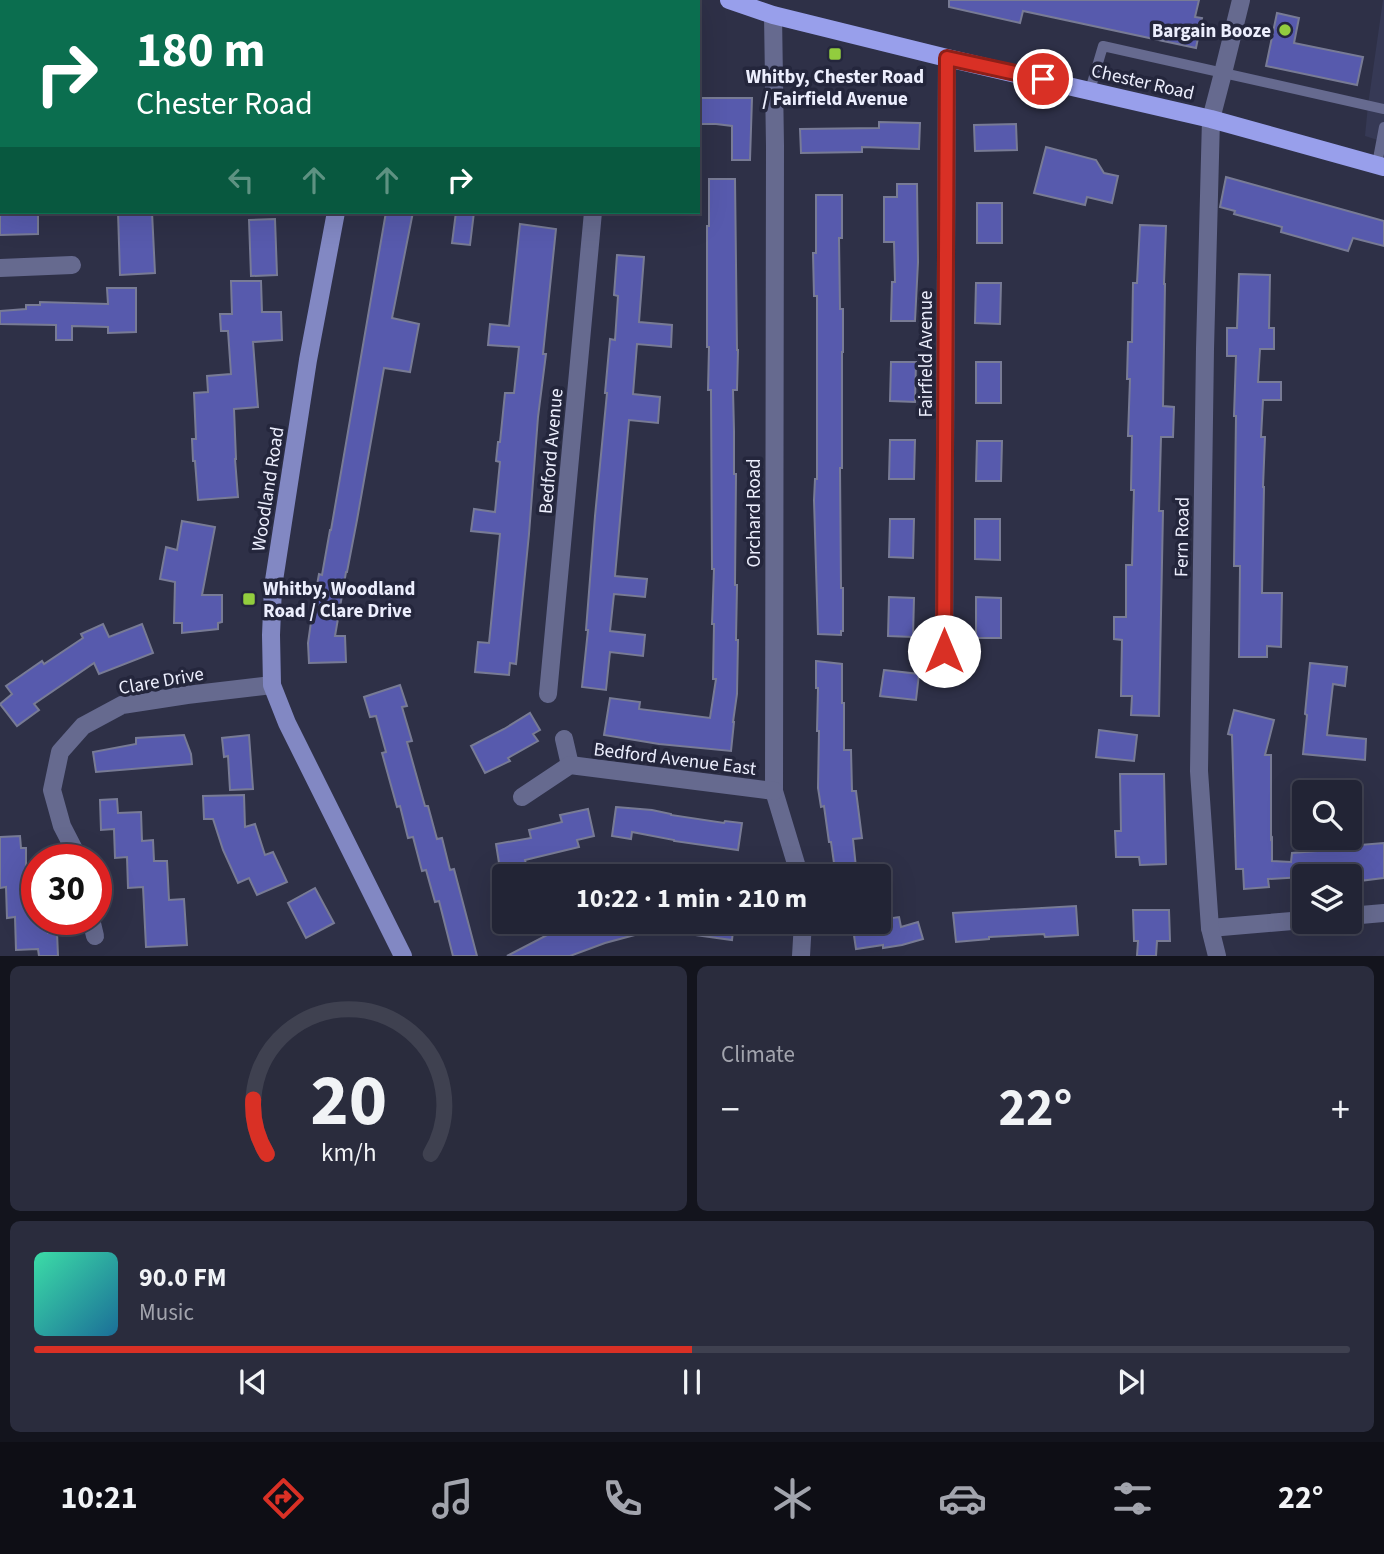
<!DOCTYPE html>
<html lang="en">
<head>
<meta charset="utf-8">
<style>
  body { margin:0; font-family:"Source Sans 3",sans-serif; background:#2a2c3d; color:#f1f3f6; height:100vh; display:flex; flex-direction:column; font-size:26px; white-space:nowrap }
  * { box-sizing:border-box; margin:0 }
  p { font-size:23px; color:#a2a4ad }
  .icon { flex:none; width:38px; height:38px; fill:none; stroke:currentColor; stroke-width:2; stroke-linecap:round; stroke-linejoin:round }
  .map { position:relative; height:956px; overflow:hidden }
  .drawer { display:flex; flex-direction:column; gap:10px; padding:10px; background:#13141d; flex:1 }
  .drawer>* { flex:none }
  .banner { position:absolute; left:0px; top:0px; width:700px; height:214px; box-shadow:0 7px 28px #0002,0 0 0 2px #3f4150; background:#0b6e4f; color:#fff; overflow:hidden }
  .tools { position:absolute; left:1292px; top:780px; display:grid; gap:14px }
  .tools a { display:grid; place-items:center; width:70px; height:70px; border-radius:7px; background:#222435; box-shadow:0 7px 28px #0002,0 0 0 2px #3f4150; font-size:35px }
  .speed { position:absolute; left:21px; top:844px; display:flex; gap:14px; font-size:35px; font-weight:700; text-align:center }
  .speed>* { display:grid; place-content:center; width:91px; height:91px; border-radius:50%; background:#222435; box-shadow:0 7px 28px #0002,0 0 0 2px #3f4150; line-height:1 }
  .speed .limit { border:10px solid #d22; background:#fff; color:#111 }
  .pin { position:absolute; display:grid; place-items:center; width:60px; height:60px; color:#fff; margin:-30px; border:4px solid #fff; border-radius:50%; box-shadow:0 2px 7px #0007 }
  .me { position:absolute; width:77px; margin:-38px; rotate:0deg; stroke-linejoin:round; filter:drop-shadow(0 0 5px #0008) }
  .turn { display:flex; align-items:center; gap:24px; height:147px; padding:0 21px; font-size:32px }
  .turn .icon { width:91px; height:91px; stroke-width:2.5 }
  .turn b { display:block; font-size:49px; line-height:60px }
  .lanes { display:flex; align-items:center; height:66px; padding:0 21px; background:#0003; justify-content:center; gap:35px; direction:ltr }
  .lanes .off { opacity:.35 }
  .big { font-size:52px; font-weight:700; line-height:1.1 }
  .drawer .widget { flex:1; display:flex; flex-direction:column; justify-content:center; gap:10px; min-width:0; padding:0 24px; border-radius:10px; background:#2a2c3d }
  .drawer .dial { align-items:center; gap:0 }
  .dial svg { height:182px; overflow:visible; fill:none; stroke:#3f4150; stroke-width:7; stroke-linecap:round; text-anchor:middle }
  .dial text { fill:#f1f3f6; stroke:none }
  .song { display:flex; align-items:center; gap:21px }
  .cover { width:84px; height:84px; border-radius:10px; background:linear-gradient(135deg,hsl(160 70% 55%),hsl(200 70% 35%)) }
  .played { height:7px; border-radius:4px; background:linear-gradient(90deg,#d93025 50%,#3f4150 50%) }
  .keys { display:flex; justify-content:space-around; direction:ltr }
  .heat { display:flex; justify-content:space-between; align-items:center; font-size:38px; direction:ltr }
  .drawer .tiles { flex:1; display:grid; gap:10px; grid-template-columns:1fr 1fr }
  .widget:last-child { grid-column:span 2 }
  .trip { position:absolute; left:492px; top:864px; width:399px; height:70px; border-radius:7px; background:#222435; box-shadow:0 7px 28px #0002,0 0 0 2px #3f4150; font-weight:700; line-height:70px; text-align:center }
  .tab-bar { display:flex; height:112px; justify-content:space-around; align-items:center; background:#0e0e15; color:#a2a4ad }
  .tab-bar .icon { width:49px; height:49px }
  .tab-bar .on { color:#d93025 }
  .tab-bar b { font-size:32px; color:#f1f3f6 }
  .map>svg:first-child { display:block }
  .built { fill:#363955 }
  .building { fill:#575aad; stroke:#787b95; stroke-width:2 }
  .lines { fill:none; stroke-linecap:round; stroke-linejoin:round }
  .lane { stroke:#666a8f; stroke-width:10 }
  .street { stroke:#666a8f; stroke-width:18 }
  .secondary { stroke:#8288c3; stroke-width:18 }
  .primary { stroke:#989feb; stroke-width:18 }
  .route-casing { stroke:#8d1f18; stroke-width:18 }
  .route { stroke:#d93025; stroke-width:12 }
  .poi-dot { fill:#92cd3e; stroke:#24263c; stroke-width:2.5 }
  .labels { text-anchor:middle; stroke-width:7; stroke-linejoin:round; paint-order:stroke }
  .poi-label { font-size:19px; font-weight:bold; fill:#eceefd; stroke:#24263c; text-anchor:end }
  .street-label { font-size:19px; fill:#eceefd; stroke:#24263c }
</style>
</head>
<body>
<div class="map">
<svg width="1384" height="956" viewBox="0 0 1384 956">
  <rect width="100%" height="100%" fill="#2e3047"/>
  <g class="built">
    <path d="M191,0h308v2h-309z"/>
    <path d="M1383,0h1v142l-19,-6 3,-31z"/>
  </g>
  <g class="building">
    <path d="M949,0h250l-4,17 7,1 -6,30 -173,-37 -3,12 -71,-16z"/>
    <path d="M1277,13l22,5 -5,25 69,14 -6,28 -91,-19z"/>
    <path d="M698,98h54l-2,62h-18v-34l-16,-2h-18z"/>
    <path d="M879,122l41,1 -1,26 -57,-2v5l-61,1 -1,-24 79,-1z"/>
    <path d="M1016,124l1,26 -42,1 -1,-26z"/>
    <path d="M1046,147l50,13 8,13 14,3 -6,27 -25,-6 -2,8 -51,-12z"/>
    <path d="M1226,177l158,44v25l-31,-8 -5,13 -67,-19 1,-5 -48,-13 1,-3 -15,-4z"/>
    <path d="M709,179h26l2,171h1l-1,40h-4l1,41v43h2l-1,111h2l-1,55h2l-1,54 -4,28h1l-3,29 -72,-7 -55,-9 6,-37 30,4 -1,7 71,9 6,-39h-3l1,-55h-2l2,-55h-2l-1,-179h-3l1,-43h-2v-121h2z"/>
    <path d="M897,184h20l1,78 -3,59h-24l1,-39h3l-1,-40h-10v-45h13z"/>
    <path d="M816,195h26v43h-3l1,71h3v43h-1v116h-2l1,120h2v43h-2v4l-23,-1 -4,-134 1,-21h2v-183h-3l-1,-43h3z"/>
    <rect x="977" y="203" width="25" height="40"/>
    <path d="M0,212h38v22l-38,1z"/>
    <path d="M118,212h34l3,61 -35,2z"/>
    <path d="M386,212h27l-21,106 27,6 -9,48 -26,-4 -27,152 -10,52h-1l-11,64h10l1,26 -37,1 -1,-20 6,-42 5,-27 3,1 8,-45h1z"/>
    <path d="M456,212h18l-4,33 -18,-2z"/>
    <path d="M275,219l2,56 -26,1 -2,-56z"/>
    <path d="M520,224l36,5 -13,125h3l-8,63 -9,117 -13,130 -6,-1 -1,12 -34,-3 3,-30 11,1 11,-109 -29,-3 3,-22 21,3 5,-50 -4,-1 2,-19h2l5,-49h9l5,-46 -31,-2 2,-21 19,2z"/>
    <path d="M1140,225l26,1 -2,58h1l-2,122 11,1 -1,30h-12l-2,74h4l-4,205 -28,-1 1,-19h-11l1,-56 -8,-1v-22h12v-52h6l2,-75h-3l1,-54h-4l2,-57h-3l1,-37h4l1,-59h4z"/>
    <path d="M617,255l27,2 -5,65 33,3 -1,22 -34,-3 -4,50 27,3 -2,26 -29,-3 -14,156 32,3 -2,18 -31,-3 -4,37 35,4 -2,21 -33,-4 -4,38 -24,-3 6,-57h-2l9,-114 12,-123h-2l5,-54 5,1 3,-44 -4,-1z"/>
    <path d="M1239,274l31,1 -1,53h5v21h-14l-2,33h23v18h-18l-2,37h4l-2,50h1l-2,106h20l-1,54 -14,-1v11h-28l1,-91h-6l2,-150h-2l2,-60h-9v-28h10z"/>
    <path d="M231,281h30l1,31h19l1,28 -29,2 5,65 -24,2 2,50h-1l3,38 -40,3 -3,-39h-2l-1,-22h4l-2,-46 14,-1 -1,-16 24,-2 -3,-43h-7l-1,-17h12z"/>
    <path d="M976,283h25l-1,41 -25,-1z"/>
    <path d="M107,288h29v44l-28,1v-6l-36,-1v14h-16v-15l-56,-1v-13l26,-2v-4h14v-3l68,2z"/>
    <path d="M891,362h25l-1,40 -25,-1z"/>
    <rect x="976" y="362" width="25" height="41"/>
    <path d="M890,440h25l-1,39h-25z"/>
    <path d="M977,441h25l-1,40h-25z"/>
    <path d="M890,519h24l-1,39 -24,-1z"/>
    <path d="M975,519h25v41l-25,-1z"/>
    <path d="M182,521l33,6 -13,68h20v27l-4,1v6l-36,4v-10h-8l1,-41 -15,-3 6,-32 11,3z"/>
    <path d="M889,597l25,1 -1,39 -25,-1z"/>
    <path d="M976,597l25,1v40h-25z"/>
    <path d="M103,624l6,13 33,-13 11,29 -54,21 -5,-11 -60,41 5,6 -22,16 -17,-22 12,-10 -6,-8 36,-25 2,3 39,-26 -2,-4z"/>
    <path d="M816,661l26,3v39h2v47h7l1,41h4l6,47 -9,1 4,38h-21l-5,-35h-2l-5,-36 -3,1 -3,-19 1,-57h-2l1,-43h-2z"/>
    <path d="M1310,663l37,4 -2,19 -12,-2 -6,51 39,4 -1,21 -62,-6 4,-39 -2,-1z"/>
    <path d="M884,670l35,4 -3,26 -36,-4z"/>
    <path d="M400,685l7,21 -5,1 10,34 -5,1 18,64h3l9,33 5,-1 8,32 4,-1 23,87h-24l-14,-55 -4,1 -9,-32 -4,1 -9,-34 -5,1 -8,-32 -3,1 -15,-54 4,-1 -10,-36 -6,1 -6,-20z"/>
    <path d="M1234,710l40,10 -9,35h6v84l1,-1v23l19,1 1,-9 50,-4 -2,-11h20v7l24,-2v35l-25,3v-4h-55l-36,2 1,8 -25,2 -1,-20h-7l-4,-134 -4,-1z"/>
    <path d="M530,713l10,17 -7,4 5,7 -30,17 2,3 -25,12 -14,-27 33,-17z"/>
    <path d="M1099,730l38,5 -3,26 -38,-4z"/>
    <path d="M184,735l7,19 1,10 -96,8 -3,-20 43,-8v-6z"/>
    <path d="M249,735l4,54 -23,1 -2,-34 -4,1 -2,-19z"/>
    <path d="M1120,774h44l2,90 -26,1 -1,-8h-23l-1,-26h6z"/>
    <path d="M244,795l1,32 10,-3 10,31 8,-3 14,30 -30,13 -8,-17 -11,5 -15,-33 -10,-31h-9l-1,-23z"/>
    <path d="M117,799l1,14 23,-1 1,29 11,-1 1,21h13l2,39 15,-1 3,46 -41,2 -3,-60 -15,1 -1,-31 -12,1 -1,-29 -13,1 -1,-30z"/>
    <path d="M616,807l36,3 19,4v1l53,8 1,-2 17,2 -4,27 -64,-9v-1l-42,-8 -1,7 -19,-3z"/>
    <path d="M588,809l6,27 -17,4 2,7 -54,13 1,4 -26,5 -4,-25 35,-6 -2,-8 33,-8 -2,-7z"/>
    <path d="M20,836l1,12h5v23l11,-1v49h11v14l9,-1 1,24h-19l-1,-7 -22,1 -1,-33 -8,1 -1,-31 -6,1v-51z"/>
    <path d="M315,888l19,35 -28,15 -18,-35z"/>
    <path d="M1076,906l2,29 -33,2 -1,-3 -55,3v2l-33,3 -3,-29z"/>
    <path d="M1133,910h36l1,31h-13l-1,15h-19l1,-15h-4z"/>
    <path d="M899,917l2,10 17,-5 5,17 -21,6 -19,3v-3l-27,4 -4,-27h26v-2z"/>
    <path d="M572,922h88l1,6 -56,15 -35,13h-63z"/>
    <path d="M681,922h53l-2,18 -52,-7z"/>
  </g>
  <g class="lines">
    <g class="lane">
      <path d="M0,14l2,1"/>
      <path d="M1090,90l13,-44 281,63"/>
      <path d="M1377,164l7,-37"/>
    </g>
    <g class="street">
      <path d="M8,2v-2"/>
      <path d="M611,2l1,-2"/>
      <path d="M773,15l2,131 -1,645 26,86"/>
      <path d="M0,36l2,-8"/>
      <path d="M0,268l72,-3"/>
      <path d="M944,651l3,-593"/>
      <path d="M548,694l45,-482"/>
      <path d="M564,739l6,26"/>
      <path d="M522,797l48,-32 204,26"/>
      <path d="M79,859l-17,-33 -10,-36 8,-38 23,-26 39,-21 65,-10 85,-10"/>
      <path d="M1349,916l35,-3"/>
      <path d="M91,919l4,17"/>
      <path d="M1210,928l94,-8"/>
      <path d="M801,956l2,-34"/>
      <path d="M1217,956l-7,-28 -11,-157 6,-422 6,-230 12,-46 18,-73"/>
    </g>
    <g class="secondary">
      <path d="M376,2v-2"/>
      <path d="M336,212l-28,148 -35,227 -2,48 1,50 15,38 116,233"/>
    </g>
    <path class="primary" d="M729,0l44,15 174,43 264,61 173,48"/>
  </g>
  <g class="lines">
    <g class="route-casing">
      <path id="route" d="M944,651l3,-593 96,21"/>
    </g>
    <use href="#route" class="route"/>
  </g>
  <g class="poi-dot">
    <circle cx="1285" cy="30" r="7"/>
    <rect x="828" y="47" width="14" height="14" rx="3.5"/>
    <rect x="242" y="592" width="14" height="14" rx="3.5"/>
  </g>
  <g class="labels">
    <g class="poi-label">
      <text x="1271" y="37">Bargain Booze</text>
      <text x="835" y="83" text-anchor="middle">Whitby, Chester Road<tspan x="835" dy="22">/ Fairfield Avenue</tspan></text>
      <text x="263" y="595" text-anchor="start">Whitby, Woodland<tspan x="263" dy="22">Road / Clare Drive</tspan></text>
    </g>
    <g class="street-label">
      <text transform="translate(1143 81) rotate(13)" y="7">Chester Road</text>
      <text transform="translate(925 354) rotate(-90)" y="7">Fairfield Avenue</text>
      <text transform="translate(550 451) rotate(-85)" y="7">Bedford Avenue</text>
      <text transform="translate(267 489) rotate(-81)" y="7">Woodland Road</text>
      <text transform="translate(753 513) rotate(-90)" y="7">Orchard Road</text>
      <text transform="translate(1181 537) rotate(-89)" y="7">Fern Road</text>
      <text transform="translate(161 680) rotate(-10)" y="7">Clare Drive</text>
      <text transform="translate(675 758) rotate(7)" y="7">Bedford Avenue East</text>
    </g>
  </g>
</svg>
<div class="tools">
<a><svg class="icon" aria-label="search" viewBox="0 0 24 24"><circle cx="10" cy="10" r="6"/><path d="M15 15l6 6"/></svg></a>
<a><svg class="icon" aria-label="layers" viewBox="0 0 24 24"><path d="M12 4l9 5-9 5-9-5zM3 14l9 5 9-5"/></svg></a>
</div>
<div class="speed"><div class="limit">30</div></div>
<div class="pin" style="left:1043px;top:79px;background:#d93025"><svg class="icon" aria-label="arrive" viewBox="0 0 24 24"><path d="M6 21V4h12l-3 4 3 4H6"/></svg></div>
<svg class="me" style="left:944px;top:651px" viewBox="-20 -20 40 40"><circle r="19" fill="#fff"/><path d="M0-13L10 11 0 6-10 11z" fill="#d93025"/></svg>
<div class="trip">10:22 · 1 min · 210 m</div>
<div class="banner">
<div class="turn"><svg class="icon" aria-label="right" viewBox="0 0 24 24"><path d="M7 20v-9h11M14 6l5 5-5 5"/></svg><div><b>180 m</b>Chester Road</div></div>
<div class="lanes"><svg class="icon off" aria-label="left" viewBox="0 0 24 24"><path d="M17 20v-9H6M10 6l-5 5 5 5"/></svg><svg class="icon off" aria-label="ahead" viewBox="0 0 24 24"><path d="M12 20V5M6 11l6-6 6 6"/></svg><svg class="icon off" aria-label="ahead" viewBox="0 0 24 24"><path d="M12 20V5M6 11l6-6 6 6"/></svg><svg class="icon" aria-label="right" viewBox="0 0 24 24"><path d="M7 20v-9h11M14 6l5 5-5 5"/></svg></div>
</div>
</div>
<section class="drawer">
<div class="tiles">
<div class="widget dial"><svg viewBox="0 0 100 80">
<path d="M14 69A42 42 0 1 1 86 69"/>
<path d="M14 69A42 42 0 0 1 8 45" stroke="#d93025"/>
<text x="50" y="56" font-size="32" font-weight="700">20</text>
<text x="50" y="72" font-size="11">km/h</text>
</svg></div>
<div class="widget"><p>Climate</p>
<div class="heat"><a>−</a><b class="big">22°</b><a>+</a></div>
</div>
<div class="widget">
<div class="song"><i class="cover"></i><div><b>90.0 FM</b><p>Music</p></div></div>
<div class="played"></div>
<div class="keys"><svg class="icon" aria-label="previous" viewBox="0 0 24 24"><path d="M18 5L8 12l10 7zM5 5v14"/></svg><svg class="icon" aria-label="pause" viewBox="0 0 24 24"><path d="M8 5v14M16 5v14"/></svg><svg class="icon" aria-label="next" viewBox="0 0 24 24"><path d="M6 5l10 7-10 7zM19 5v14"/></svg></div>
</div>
</div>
</section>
<nav class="tab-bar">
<b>10:21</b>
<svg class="icon on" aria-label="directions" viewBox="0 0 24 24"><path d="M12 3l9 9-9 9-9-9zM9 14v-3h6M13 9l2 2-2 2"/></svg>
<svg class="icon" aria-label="music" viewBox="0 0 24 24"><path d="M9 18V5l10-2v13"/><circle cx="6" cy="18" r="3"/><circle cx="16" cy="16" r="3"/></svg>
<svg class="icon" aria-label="phone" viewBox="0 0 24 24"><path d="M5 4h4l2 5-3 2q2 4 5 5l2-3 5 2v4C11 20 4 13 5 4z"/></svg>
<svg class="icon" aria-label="climate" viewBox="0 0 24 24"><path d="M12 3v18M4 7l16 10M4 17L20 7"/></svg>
<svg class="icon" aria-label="car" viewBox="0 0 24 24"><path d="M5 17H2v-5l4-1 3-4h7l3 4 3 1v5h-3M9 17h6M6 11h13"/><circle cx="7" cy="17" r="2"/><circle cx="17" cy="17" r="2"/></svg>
<svg class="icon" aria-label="filters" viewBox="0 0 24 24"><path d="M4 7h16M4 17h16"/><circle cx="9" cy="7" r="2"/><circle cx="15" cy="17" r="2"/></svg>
<b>22°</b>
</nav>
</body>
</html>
